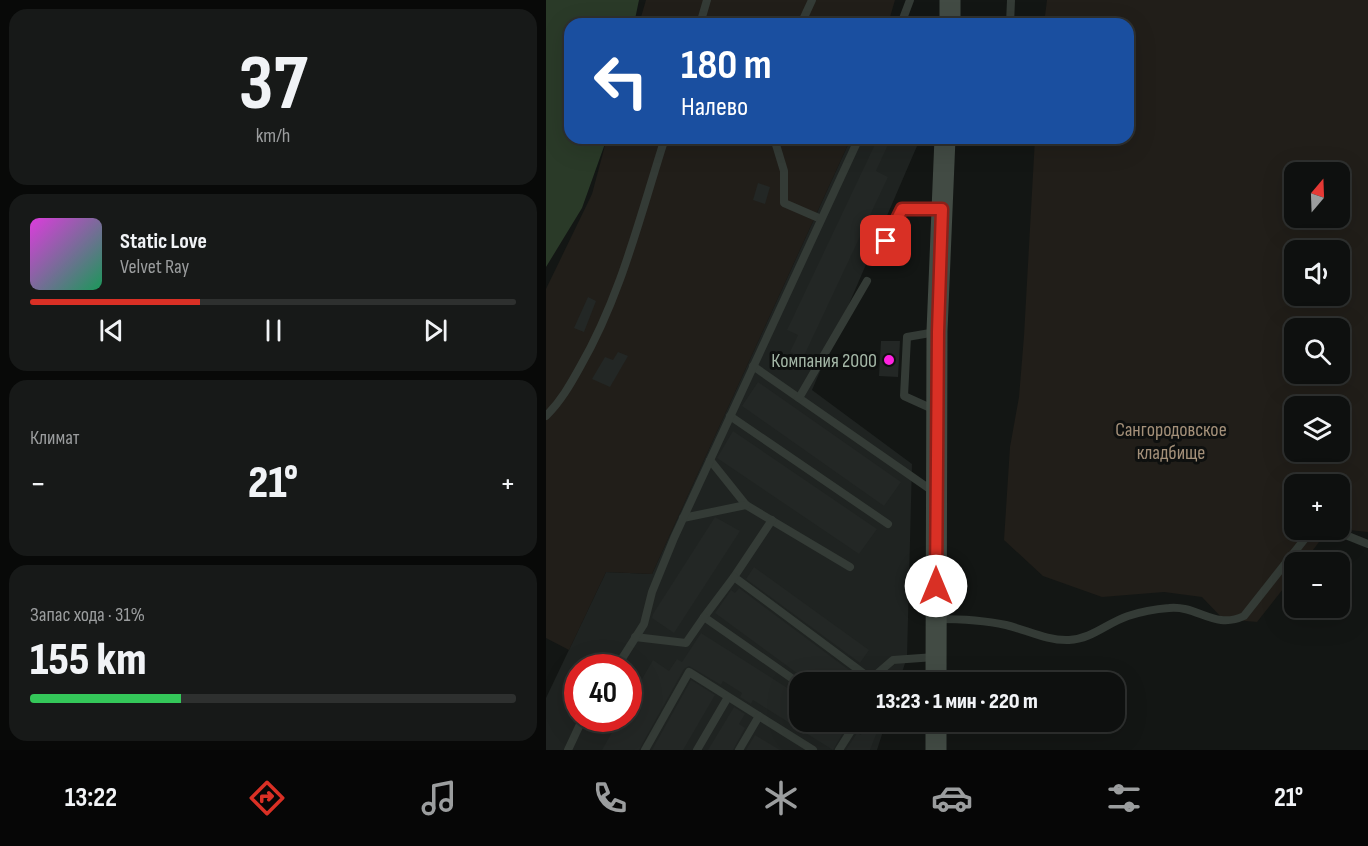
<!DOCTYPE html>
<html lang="ru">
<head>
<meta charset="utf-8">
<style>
  body { margin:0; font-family:"Sofia Sans Condensed",sans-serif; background:#171918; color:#f1f3f6; height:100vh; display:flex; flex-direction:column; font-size:22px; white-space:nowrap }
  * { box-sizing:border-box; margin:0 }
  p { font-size:20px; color:#9b9d9e }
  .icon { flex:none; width:33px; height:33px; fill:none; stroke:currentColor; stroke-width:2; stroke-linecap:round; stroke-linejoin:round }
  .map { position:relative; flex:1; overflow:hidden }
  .sheet { display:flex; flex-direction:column; gap:9px; padding:9px; background:#080908; width:546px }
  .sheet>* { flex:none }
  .banner { position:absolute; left:18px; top:18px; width:570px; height:126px; border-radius:18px; box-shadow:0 6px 24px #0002,0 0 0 2px #2e302f; background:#1a4fa0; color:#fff; overflow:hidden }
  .needle { width:39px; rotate:19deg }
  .controls { position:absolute; left:738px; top:162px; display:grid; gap:12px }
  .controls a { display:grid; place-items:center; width:66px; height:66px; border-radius:12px; background:#0e100f; box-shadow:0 6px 24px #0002,0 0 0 2px #2e302f; font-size:30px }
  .speed { position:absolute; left:18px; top:654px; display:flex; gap:12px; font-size:30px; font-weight:700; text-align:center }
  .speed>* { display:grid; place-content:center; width:78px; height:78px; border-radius:50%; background:#0e100f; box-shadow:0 6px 24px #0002,0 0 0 2px #2e302f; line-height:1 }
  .speed .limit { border:9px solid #d22; background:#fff; color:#111 }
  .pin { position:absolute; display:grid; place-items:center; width:51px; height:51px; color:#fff; margin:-26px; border-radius:12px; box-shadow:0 3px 9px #0006 }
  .me { position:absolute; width:66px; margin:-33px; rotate:0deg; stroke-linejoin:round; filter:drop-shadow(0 0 4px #0008) }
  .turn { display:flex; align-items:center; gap:21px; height:126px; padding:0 18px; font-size:27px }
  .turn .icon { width:78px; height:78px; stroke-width:2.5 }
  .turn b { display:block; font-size:42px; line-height:51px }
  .big { font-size:45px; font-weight:800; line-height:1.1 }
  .sheet .widget { flex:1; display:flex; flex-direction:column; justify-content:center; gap:9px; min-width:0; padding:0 21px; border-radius:18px; background:#171918 }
  .sheet .dial { align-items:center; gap:0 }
  .dial b { font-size:78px; line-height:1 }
  .song { display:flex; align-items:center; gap:18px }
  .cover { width:72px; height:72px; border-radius:9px; background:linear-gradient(135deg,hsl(300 70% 55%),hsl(150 70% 35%)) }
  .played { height:6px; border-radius:3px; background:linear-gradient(90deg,#d93025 35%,#2e302f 35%) }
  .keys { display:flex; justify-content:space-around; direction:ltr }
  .heat { display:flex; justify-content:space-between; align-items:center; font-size:33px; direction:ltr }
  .charge { height:9px; border-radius:4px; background:linear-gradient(90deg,#34c759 31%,#2e302f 0) }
  .trip { position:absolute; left:243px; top:672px; width:336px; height:60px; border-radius:18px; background:#0e100f; box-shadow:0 6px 24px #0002,0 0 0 2px #2e302f; font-weight:800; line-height:60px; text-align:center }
  .tabs { display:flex; height:96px; justify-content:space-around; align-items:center; background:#060606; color:#9b9d9e }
  .tabs .icon { width:42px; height:42px }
  .tabs .current { color:#d93025 }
  .tabs b { font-size:27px; color:#f1f3f6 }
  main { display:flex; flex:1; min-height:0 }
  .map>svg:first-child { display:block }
  .built { fill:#1f2321; fill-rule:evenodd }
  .green { fill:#211e19; fill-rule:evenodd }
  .water { fill:#2a3a28 }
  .building { fill:#232725 }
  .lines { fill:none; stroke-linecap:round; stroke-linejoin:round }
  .lane { stroke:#343b36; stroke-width:8 }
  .secondary { stroke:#424b44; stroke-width:21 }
  .route-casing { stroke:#8d1f18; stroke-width:15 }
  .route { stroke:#d93025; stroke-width:10 }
  .poi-dot { fill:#ff22e0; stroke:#0e100f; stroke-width:2 }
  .labels { text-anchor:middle; stroke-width:6; stroke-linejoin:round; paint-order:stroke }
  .poi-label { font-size:20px; fill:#a4b7a7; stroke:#0e100f; text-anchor:end }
  .park-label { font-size:20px; fill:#a49079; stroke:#0e100f }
</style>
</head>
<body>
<main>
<section class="sheet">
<div class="widget dial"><b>37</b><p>km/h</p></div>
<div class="widget">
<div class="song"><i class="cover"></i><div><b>Static Love</b><p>Velvet Ray</p></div></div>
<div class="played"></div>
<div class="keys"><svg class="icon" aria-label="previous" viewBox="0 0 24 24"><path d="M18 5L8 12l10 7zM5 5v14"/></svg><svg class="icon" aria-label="pause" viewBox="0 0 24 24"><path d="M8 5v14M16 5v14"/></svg><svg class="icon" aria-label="next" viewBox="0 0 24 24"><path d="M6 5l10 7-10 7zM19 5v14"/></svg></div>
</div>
<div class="widget"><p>Климат</p>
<div class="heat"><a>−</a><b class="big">21°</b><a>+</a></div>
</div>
<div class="widget"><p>Запас хода · 31%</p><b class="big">155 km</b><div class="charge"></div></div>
</section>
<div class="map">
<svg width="822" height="750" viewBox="0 0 822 750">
  <rect width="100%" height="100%" fill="#131614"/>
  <path class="built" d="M305,138h47l19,8 -105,244 100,74 -5,193 -8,25h-99v40h86l-9,28h-331v-52l60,-126 46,2zM32,668h50v50h-50z"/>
  <g class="green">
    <path d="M100,0h249l-7,24h-249z"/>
    <path d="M501,0h321v532l-28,-3v-45h-46v46h34l-24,32h-10v13l-37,47 -34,-3 -21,-22 -38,-5 -62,5 -59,-21 -39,-36 6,-93 9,-50 5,-61 11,-198h93v-114h-84zM748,172h46v46h-46zM748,250h46v46h-46zM748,328h46v46h-46zM748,406h46v46h-46z"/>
    <path d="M61,138h244l-199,436 -46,-2 -37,78 -23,-12v-349l46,-95z"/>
  </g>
  <path class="water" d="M0,0h93l-5,24h-64v114h37l-25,70 -36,59z"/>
  <g class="building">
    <path d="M332,138h13l-15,33 12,6 -85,181 -13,-6 8,-17 -11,-5z"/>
    <path d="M212,183l12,4 -5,17 -12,-4z"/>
    <path d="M42,297l8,4 -12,31 -10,-4z"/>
    <path d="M335,341h19l-2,36 -19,-1z"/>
    <path d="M72,352l10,4 -18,31 -18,-8 13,-22 8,3z"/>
    <path d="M212,382l143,100 -17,24 -142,-100z"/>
    <path d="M187,431l144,98 -18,25 -142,-96z"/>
    <path d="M169,517l25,14 -66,102 -22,-15 1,-4z"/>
    <path d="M208,567l115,83 -9,13 -114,-84z"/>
    <path d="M193,588l114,85 -7,9h-37l-94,-69 16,-23 4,3z"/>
    <path d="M155,633l99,63v26h39l8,4 -14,24 -80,-50 -2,4 -11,-7 2,-4 -19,-12 -2,4 -32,-19 -5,3 -45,81h-37l18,-32h8v-15l25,-43 16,11 8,-12 5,3z"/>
    <path d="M145,680l24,15 -32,55h-31z"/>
    <path d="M188,707l11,7 -6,10 6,4 -12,22h-25z"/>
    <path d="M319,722h16l-11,28h-24l11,-17 4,2z"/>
    <path d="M209,735l25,15h-34z"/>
  </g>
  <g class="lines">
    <g class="lane">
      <path d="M154,24l7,-24"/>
      <path d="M255,24l11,-24"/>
      <path d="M355,24l9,-24"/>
      <path d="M464,24l1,-24"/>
      <path d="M228,138l10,33v32l37,16"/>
      <path d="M331,257l25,-48h39"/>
      <path d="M207,366l181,126"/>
      <path d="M253,398l68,-117"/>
      <path d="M389,410l-31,-14 3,-59 29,-5"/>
      <path d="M0,416c15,-15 24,-31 34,-49 41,-71 60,-151 85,-229"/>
      <path d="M184,416l158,108"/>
      <path d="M164,460l36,45 104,62"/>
      <path d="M137,518l63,-13"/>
      <path d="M226,520l-38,57 137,102 22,-19 42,-3"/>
      <path d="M787,530l35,14"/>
      <path d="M188,577l-30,40 96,67"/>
      <path d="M391,619c23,0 46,1 69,6 21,5 41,16 63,15 23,-1 38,-17 59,-24 12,-4 28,-7 41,-8 29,-3 45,22 75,8l67,-85 5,-1"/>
      <path d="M89,637l51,6 18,-26"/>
      <path d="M70,668l28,-44 8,-32 22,-54 185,-400"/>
      <path d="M22,750l15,-32"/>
      <path d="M99,750l44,-78 124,78"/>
      <path d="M151,750l31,-53"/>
      <path d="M193,750l20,-34"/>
      <path d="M293,750l17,-27"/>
    </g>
    <g class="secondary">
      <path d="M404,24v-24"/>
      <path d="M390,682l1,-351 8,-193"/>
      <path d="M390,722v28"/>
    </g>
  </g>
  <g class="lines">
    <g class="route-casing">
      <path id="route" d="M340,241l16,-32h40l-4,123 -2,254"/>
    </g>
    <use href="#route" class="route"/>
  </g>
  <circle class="poi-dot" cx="343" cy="360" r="6"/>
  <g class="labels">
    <g class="poi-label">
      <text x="331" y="367">Компания 2000</text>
    </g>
    <g class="park-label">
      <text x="625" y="436">Сангородовское<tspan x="625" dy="23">кладбище</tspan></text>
    </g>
  </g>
</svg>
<div class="controls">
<a><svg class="needle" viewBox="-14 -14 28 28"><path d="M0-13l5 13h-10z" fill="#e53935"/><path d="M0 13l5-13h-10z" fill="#9b9d9e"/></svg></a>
<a><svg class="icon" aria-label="sound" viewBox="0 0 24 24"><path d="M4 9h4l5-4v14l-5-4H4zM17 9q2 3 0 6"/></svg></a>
<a><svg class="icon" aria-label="search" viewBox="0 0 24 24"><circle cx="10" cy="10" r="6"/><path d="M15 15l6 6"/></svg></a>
<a><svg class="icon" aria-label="layers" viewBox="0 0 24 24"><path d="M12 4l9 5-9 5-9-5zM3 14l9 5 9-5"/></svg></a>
<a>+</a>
<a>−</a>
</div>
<div class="speed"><div class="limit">40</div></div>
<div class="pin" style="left:340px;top:241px;background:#d93025"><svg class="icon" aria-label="arrive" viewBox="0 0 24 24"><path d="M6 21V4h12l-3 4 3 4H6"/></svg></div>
<svg class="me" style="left:390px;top:586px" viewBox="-20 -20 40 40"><circle r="19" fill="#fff"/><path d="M0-13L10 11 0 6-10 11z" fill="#d93025"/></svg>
<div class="trip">13:23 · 1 мин · 220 m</div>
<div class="banner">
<div class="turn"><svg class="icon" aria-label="left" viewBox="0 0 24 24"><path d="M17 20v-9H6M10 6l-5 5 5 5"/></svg><div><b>180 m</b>Налево</div></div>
</div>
</div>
</main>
<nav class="tabs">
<b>13:22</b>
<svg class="icon current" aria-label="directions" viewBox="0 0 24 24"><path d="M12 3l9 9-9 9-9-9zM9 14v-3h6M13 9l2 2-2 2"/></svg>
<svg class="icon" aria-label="music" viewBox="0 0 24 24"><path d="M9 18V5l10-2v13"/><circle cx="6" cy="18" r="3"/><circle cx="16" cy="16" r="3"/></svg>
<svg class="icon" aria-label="phone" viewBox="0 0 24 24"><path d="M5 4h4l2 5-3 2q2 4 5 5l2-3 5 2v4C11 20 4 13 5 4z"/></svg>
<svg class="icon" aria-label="climate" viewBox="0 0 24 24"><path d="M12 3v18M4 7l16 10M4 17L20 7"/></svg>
<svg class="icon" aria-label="car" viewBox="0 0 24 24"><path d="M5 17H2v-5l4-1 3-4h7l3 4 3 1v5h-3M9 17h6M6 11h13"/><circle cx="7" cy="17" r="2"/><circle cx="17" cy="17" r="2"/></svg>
<svg class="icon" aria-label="filters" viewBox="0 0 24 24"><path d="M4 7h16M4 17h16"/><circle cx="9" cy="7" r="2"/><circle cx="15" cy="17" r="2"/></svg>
<b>21°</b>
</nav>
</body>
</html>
